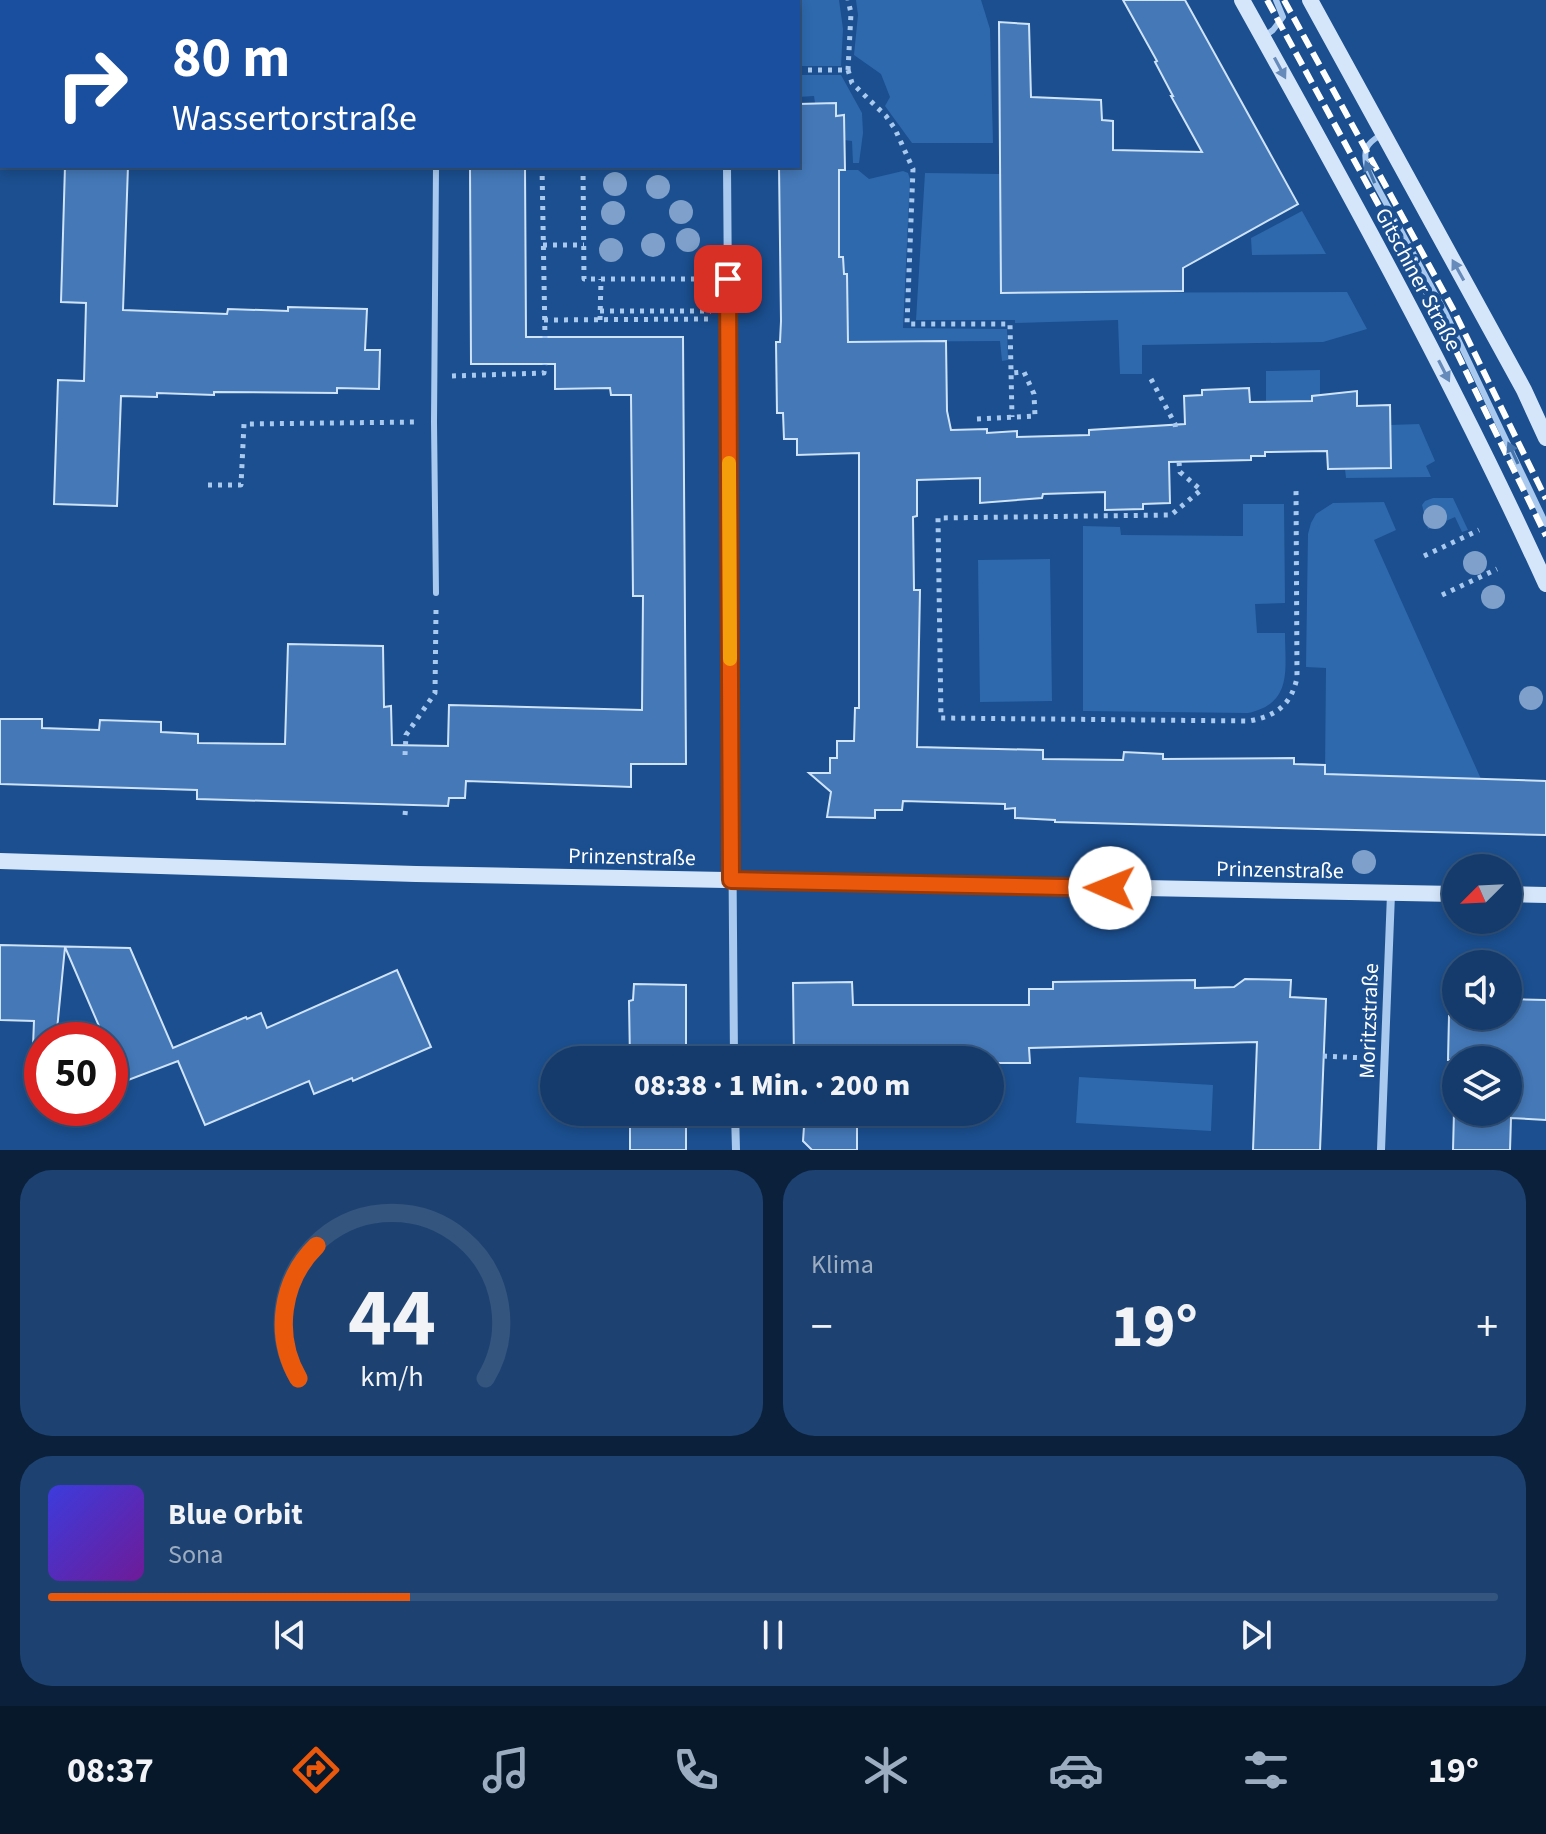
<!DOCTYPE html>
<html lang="de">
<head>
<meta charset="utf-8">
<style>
  body { margin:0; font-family:"Source Sans 3",sans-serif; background:#1d4271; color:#f1f3f6; height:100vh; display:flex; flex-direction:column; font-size:30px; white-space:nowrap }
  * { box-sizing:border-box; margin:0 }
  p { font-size:26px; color:#9dadc1 }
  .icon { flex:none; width:44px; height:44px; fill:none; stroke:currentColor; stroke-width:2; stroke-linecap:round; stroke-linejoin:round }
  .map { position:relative; height:1150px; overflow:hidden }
  .details { display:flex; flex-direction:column; gap:20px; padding:20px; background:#0b203b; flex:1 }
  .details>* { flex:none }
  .banner { position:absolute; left:0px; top:0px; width:800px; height:168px; box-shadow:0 4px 12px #0003,0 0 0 2px #33557e; background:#1a4fa0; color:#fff; overflow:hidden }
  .needle { width:52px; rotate:246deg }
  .fabs { position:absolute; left:1442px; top:854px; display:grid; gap:16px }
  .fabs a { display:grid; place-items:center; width:80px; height:80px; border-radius:50%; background:#143b6b; box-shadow:0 4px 12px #0003,0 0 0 2px #33557e; font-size:40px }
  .speed { position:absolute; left:24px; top:1022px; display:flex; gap:16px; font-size:40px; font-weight:700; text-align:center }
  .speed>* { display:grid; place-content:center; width:104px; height:104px; border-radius:50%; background:#143b6b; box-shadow:0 4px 12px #0003,0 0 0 2px #33557e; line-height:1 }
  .speed .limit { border:12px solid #d22; background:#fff; color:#111 }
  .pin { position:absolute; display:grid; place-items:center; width:68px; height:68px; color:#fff; margin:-34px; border-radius:16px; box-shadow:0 4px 12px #0006 }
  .me { position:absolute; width:88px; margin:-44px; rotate:271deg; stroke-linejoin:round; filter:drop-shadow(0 0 6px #0008) }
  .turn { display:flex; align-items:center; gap:28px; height:168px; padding:0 40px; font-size:36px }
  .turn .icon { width:104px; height:104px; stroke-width:2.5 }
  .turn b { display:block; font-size:56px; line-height:68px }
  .big { font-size:60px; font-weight:800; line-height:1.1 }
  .details .card { flex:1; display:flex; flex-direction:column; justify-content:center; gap:12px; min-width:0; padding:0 28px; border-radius:32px; background:#1d4271 }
  .details .dial { align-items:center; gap:0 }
  .dial svg { height:208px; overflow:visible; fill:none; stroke:#33557e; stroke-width:7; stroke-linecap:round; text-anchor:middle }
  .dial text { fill:#f1f3f6; stroke:none }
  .song { display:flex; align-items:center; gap:24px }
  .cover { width:96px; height:96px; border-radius:12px; background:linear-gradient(135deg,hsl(240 70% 55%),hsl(280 70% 35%)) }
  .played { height:8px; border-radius:4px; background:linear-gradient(90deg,#ea580c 25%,#33557e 25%) }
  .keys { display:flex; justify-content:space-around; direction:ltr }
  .heat { display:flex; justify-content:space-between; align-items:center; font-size:44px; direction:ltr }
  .details .tiles { flex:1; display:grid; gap:20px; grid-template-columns:1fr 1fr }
  .card:last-child { grid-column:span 2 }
  .trip { position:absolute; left:540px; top:1046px; width:464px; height:80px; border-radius:40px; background:#143b6b; box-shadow:0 4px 12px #0003,0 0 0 2px #33557e; font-weight:800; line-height:80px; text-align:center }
  .tabs { display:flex; height:128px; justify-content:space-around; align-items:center; background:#08182b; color:#9dadc1 }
  .tabs .icon { width:56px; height:56px }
  .tabs .on { color:#ea580c }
  .tabs b { font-size:36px; color:#f1f3f6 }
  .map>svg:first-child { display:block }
  .green { fill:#2e69ad }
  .building { fill:#4478b7; stroke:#cfe3fa; stroke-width:2 }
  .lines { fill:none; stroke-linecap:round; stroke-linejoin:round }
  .path { stroke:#a9c9ee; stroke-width:5; stroke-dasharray:4 6; stroke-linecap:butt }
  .service { stroke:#a9c9ee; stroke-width:6 }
  .minor { stroke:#a9c9ee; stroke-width:8 }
  .secondary { stroke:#d6e6fa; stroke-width:16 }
  .rail { stroke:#fff; stroke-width:6; stroke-dasharray:14 6; stroke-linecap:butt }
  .tree { fill:#7ea0ca }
  .oneway { fill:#668bba }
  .oneway2 { fill:#4674ac }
  .route-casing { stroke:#983908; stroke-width:20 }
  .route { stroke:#ea580c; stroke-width:14 }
  .slow { stroke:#f59e0b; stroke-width:14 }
  .labels { text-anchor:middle; stroke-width:8; stroke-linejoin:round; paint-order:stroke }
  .street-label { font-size:22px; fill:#fff; stroke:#1b4f8f }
</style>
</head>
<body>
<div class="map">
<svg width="1546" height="1150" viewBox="0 0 1546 1150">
  <rect width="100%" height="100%" fill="#1b4f8f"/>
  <g class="green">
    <path d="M774,0h65l4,29 -2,37h-43v-64z"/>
    <path d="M856,0h125l9,29 3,114h-81l-27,-37 5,-9 -9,-23 -27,-19 4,-40z"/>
    <path d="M798,75h43l21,38 1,20 -4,30h-6l-1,-22 -8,-1 -1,-25 -7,1v-13h-21l-1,-7 -16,1z"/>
    <path d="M839,170h19l11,9 34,-8 5,2 2,6 -7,149 104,1 1,31 -6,1 -2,-20 -162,1 9,-45v-23h-3l-1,-17h-4z"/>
    <path d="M925,173l76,1 1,119 345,-1 20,37 -44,13 -181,3v29h-22l-2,-54 -103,3v-3h-99z"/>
    <path d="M1302,211l24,43 -74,1 -1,-17z"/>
    <path d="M1320,370v25l-7,1 -1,4 -46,2v-31z"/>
    <path d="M1419,424l16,37 -9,5 5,11 -85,1 -1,-9 46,-2 -1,-42z"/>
    <path d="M1433,498h20l15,32 -6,2 -7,-15 -27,12 -6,-24 3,-4z"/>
    <path d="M1384,502l12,28 -22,10 107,239 -156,-5 1,-106 -20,-1 2,-133 3,-11 5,-9 17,-11z"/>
    <path d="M1243,504h41l1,99 -30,1 2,29h28c0,37 8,70 -37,80l-165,-2v-185l37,1 1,8 122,1z"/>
    <path d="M1050,559l2,142 -72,1 -2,-142z"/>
    <path d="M1079,1077l134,8 -2,46 -135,-8z"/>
  </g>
  <g class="building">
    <path d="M1123,0h62l113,204 -115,64v23l-182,2 -2,-271 30,2 2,73 70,3 1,20 11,1v29l89,2 -31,-56h2l-18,-34 2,-1z"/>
    <path d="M836,103v13l8,-1 1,55h-6v87h4l1,17h3l1,68 98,-1 1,70 4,19 36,-1v4l30,-2v6l72,-2v-5l96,-6 -1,-28 18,-1v-5l47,-2 1,14 62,-1v-5l45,-5v15l33,-1 1,63 -63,1 -1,-18 -62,1v4h-14v4l-82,2 1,41 -27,1v5l-38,1v-18l-62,2 -1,4 -62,5v-25l-63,2v36l-4,1 1,73h6l-3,157 126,3v9l80,1 1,-8 39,2v5l131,-1v6l31,1v9l221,7v54l-491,-13v-2l-40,-2v-10l-10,1v-5l-102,-3 -1,9h-27v8l-48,-1 4,-25 -22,-19h21v-15h7v-17h17l1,-33h4v-255l-62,2v-16h-13l-1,-26h-6l-1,-71h4l1,-21 -2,-155h19v-62z"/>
    <path d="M65,166h63l-5,144 104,4 1,-5 60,2v-4l79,2 -2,41h15l-1,39 -42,-1v5l-123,-1v3l-57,-2v4l-36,-1 -4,110 -63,-2 4,-124 26,1 2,-78 -25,-1z"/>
    <path d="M470,166h55l1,171h157l3,427h-55v23l-165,-6 -1,17h-16l-1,8 -251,-7v-9l-197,-6v-65h42v9l57,2 1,-10 61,2v10l37,2v9l87,1 3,-100 95,2 1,61 7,-1 1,39 56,1 1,-41 193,5 1,-114h-10l-2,-201h-20l-1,-7 -55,1v-25h-84z"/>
    <path d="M0,945l130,3 43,100 73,-31 1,2 14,-6 6,15 130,-58 34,77 -78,34 -1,-3 -38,16 -5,-13 -104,44 -27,-64 -55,21 -13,-30v-12h-5l-40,-93 -9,93h-14v32h-10l2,-51 -34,-1z"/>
    <path d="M1245,979l46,1 -1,17 36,2 -6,151h-67l4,-108 -228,6 1,15h-40v-3h-196l-1,-77 59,-1 1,23h176v-16h24v-7l142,-2v8l39,-1z"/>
    <path d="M634,984l52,1v75h-56l-1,-59 4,-1z"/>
    <path d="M1508,999l38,1v120l-35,-2 -1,32h-57l1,-38h54v-52h-60l1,-44h59z"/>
    <rect x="630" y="1112" width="56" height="38"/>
    <path d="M805,1112h52v38h-45l-9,-9z"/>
  </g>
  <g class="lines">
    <g class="path">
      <path d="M581,0v2"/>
      <path d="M540,2v-2"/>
      <path d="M798,70h50l4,13 34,33 9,13 18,40 -6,155h103l2,93"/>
      <path d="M848,70l3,-57 -3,-13"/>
      <path d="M542,166l3,172"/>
      <path d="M583,166l1,113h123"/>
      <path d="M543,245h41"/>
      <path d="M600,311h111"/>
      <path d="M544,320l167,-1"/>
      <path d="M600,320l1,-41"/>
      <path d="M452,376l92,-3 1,-9"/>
      <path d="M1151,379l24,45 1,8"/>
      <path d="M977,419l58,-3 -1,-22 -10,-22 -13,1"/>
      <path d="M1179,462l1,10 21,18 -30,25 -233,3 3,200 308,3c27,-5 42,-16 48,-43l-1,-188"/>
      <path d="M208,485h33l3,-61 173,-2"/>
      <path d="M1424,556l55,-26"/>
      <path d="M1442,595l55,-26"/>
      <path d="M405,755l1,-20 29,-42 1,-83"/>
      <path d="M405,815l1,-10"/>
      <path d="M1323,1056l43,2"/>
    </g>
    <g class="service">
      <path d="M439,2v-2"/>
      <path d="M1265,36l8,-6 10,-13 -7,-17"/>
      <path d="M1381,135c-16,9 -18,16 -14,33l79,146 100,210"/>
      <path d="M436,593l-2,-171 2,-256"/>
    </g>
    <g class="minor">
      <path d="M727,0v2"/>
      <path d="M727,166l7,894"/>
      <path d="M735,1112l1,38"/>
      <path d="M1381,1150l10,-256"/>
    </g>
    <g class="secondary">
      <path d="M1242,0c107,192 213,384 304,584"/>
      <path d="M1310,0l214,390 22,48"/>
      <path d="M0,861l416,13 1040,20"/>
      <path d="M1508,894l38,1"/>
    </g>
    <g class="rail">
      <path d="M1267,0l173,318 106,218"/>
      <path d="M1284,0l169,309 93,190"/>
    </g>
  </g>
  <g class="tree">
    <circle cx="615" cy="184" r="12"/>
    <circle cx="658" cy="187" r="12"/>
    <circle cx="681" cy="212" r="12"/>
    <circle cx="613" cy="213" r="12"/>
    <circle cx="688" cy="240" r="12"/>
    <circle cx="653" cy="245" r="12"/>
    <circle cx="611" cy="250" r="12"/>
    <circle cx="1435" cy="517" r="12"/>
    <circle cx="1475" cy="563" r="12"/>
    <circle cx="1493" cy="597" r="12"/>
    <circle cx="1531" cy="698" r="12"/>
    <circle cx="1364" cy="862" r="12"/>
  </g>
  <defs><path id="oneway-solid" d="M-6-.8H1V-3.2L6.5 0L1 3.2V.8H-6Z" transform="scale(2)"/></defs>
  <g class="oneway">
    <use href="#oneway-solid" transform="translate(1280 68) rotate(62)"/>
    <use href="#oneway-solid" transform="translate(1458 270) rotate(-119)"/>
    <use href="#oneway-solid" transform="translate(1444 371) rotate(63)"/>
  </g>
  <g class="oneway2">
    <use href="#oneway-solid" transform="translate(1370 172) rotate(-113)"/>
    <use href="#oneway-solid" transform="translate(1513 453) rotate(-115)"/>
  </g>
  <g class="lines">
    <g class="route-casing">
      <path id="route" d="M728,279l3,601 379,8"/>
    </g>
    <use href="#route" class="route"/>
    <path class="slow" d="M729,463l1,196"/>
  </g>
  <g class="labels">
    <g class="street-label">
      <text transform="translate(1419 279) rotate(62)" y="8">Gitschiner Straße</text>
      <text transform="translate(632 856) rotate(1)" y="8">Prinzenstraße</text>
      <text transform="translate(1280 869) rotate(1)" y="8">Prinzenstraße</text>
      <text transform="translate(1368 1021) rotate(-88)" y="8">Moritzstraße</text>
    </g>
  </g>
</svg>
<div class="fabs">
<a><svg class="needle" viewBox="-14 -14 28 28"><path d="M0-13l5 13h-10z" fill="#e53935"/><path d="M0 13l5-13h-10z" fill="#9dadc1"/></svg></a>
<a><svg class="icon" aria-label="sound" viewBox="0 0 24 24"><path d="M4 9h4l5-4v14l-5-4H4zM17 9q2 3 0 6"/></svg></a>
<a><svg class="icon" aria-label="layers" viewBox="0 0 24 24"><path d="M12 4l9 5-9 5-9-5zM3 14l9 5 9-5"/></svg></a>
</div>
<div class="speed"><div class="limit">50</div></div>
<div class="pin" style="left:728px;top:279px;background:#d93025"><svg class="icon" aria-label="arrive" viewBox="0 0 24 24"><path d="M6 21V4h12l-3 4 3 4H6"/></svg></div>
<svg class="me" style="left:1110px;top:888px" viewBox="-20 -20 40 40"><circle r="19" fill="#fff"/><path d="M0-13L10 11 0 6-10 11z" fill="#ea580c"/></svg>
<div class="trip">08:38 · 1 Min. · 200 m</div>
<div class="banner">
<div class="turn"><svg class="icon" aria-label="right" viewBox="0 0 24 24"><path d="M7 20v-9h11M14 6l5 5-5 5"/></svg><div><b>80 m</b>Wassertorstraße</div></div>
</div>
</div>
<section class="details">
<div class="tiles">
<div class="card dial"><svg viewBox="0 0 100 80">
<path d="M14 69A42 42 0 1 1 86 69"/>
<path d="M14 69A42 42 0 0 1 21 18" stroke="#ea580c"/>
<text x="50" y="56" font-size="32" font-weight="700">44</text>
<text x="50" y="72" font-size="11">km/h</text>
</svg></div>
<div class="card"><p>Klima</p>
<div class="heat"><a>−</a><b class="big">19°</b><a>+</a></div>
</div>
<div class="card">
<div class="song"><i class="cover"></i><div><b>Blue Orbit</b><p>Sona</p></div></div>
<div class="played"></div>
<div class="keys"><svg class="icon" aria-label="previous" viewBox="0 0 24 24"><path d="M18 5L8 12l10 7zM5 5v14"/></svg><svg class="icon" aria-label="pause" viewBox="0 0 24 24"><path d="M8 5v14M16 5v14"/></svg><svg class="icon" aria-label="next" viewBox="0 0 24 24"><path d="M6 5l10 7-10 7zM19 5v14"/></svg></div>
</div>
</div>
</section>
<nav class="tabs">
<b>08:37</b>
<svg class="icon on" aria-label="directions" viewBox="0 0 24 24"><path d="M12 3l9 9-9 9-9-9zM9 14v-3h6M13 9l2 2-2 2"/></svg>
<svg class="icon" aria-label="music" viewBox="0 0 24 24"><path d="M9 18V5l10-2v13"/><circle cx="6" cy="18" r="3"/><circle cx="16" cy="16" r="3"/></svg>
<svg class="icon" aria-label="phone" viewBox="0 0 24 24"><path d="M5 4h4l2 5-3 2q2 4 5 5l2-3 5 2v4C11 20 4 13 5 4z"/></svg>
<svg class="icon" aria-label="climate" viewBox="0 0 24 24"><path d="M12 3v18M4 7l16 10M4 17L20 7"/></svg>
<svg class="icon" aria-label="car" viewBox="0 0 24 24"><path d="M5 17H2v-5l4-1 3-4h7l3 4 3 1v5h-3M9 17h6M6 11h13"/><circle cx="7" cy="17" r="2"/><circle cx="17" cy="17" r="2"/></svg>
<svg class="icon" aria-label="filters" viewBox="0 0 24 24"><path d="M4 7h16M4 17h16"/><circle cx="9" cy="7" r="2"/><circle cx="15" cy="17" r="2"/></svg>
<b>19°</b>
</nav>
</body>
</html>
